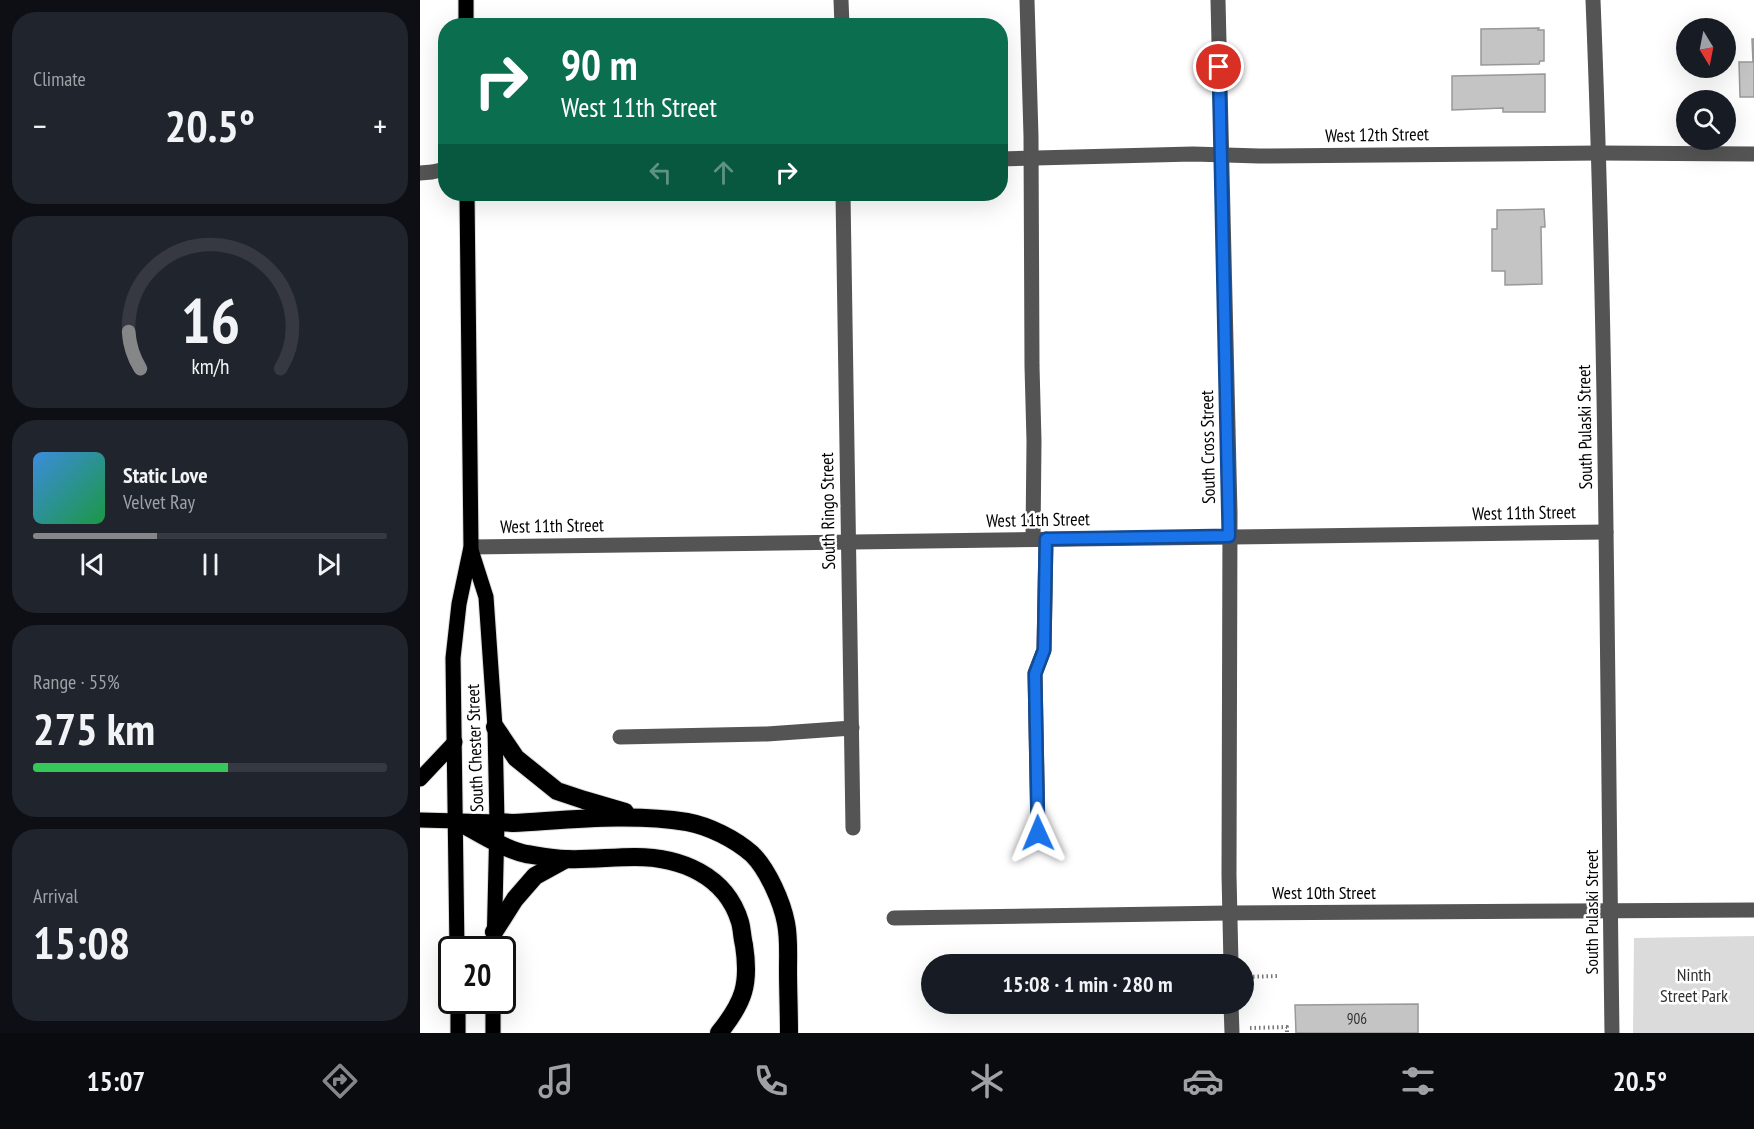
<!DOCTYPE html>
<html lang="en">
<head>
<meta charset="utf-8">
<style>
  body { margin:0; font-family:"PT Sans Narrow",sans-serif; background:#20242c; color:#f1f3f6; height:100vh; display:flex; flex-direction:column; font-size:22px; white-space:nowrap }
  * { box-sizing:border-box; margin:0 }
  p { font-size:20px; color:#9ea1a6 }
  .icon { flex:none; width:33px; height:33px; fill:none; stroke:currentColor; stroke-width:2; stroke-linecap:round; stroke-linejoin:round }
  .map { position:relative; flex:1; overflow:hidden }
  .drawer { display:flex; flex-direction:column; gap:12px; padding:12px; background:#0d0f14; width:420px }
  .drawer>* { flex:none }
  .guide { position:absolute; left:18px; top:18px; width:570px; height:183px; border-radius:24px; box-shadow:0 6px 24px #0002; background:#0b6e4f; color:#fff; overflow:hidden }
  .needle { width:39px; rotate:170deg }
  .buttons { position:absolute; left:1256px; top:18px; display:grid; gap:12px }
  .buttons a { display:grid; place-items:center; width:60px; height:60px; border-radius:50%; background:#171b24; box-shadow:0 6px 24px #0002; font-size:30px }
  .speed { position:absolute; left:18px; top:936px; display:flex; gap:12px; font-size:30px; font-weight:700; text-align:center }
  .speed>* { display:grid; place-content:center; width:78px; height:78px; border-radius:50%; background:#171b24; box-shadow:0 6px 24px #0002; line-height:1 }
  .speed .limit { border:3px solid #111; border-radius:9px; background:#fff; color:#111 }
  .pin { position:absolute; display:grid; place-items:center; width:51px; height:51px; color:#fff; margin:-26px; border:3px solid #fff; border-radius:50%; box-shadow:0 2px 6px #0007 }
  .me { position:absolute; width:66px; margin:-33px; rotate:359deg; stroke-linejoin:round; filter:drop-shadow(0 0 4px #0008) }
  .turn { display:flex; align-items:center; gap:21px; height:126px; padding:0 24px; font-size:27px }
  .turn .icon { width:78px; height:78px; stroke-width:2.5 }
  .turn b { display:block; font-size:42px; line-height:51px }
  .lanes { display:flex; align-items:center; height:57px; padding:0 24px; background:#0003; justify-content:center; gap:30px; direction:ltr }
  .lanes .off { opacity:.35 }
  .big { font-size:45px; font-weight:600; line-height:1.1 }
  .drawer .card { flex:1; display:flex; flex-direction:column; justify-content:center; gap:9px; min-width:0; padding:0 21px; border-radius:24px; background:#20242c }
  .drawer .dial { align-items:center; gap:0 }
  .dial svg { height:156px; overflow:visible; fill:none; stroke:#363941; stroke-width:7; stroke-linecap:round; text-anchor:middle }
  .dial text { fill:#f1f3f6; stroke:none }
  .song { display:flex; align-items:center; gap:18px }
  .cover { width:72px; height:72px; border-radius:9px; background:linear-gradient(135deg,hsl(210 70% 55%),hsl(140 70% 35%)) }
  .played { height:6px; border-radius:3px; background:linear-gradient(90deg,#858687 35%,#363941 35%) }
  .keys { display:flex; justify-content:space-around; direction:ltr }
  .heat { display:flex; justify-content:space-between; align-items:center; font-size:33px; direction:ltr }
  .charge { height:9px; border-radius:4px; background:linear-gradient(90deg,#34c759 55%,#363941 0) }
  .trip { position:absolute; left:501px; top:954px; width:333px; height:60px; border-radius:30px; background:#171b24; box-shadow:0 6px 24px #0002; font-weight:600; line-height:60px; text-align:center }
  .dock { display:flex; height:96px; justify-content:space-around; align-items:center; background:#090b0e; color:#9ea1a6 }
  .dock .icon { width:42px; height:42px }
  .dock .active { color:#858687 }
  .dock b { font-size:27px; color:#f1f3f6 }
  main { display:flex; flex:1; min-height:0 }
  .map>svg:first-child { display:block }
  .green { fill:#dbdbdb }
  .building { fill:#c4c4c4; stroke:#989898; stroke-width:1.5 }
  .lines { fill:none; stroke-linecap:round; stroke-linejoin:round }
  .major-casing { stroke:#dbdbdb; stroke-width:17 }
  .highway-casing { stroke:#dbdbdb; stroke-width:20 }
  .path { stroke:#767676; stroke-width:4; stroke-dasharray:1.5 3; stroke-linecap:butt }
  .minor { stroke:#545454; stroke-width:15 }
  .major { stroke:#000; stroke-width:15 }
  .highway { stroke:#000; stroke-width:18 }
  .route-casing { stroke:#114b97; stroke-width:15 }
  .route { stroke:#1a73e8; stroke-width:10 }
  .labels { text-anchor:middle; stroke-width:5; stroke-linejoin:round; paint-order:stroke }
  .number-label { font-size:15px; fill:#313131 }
  .street-label { font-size:18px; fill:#000; stroke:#fff }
  .park-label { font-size:18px; fill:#323232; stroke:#fff }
</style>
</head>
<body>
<main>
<section class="drawer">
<div class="card"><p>Climate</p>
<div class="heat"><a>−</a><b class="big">20.5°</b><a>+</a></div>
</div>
<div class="card dial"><svg viewBox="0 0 100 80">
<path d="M14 69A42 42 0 1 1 86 69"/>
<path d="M14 69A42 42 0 0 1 8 50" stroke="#858687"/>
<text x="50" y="56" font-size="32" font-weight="700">16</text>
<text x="50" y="72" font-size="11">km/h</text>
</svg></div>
<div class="card">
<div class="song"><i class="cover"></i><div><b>Static Love</b><p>Velvet Ray</p></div></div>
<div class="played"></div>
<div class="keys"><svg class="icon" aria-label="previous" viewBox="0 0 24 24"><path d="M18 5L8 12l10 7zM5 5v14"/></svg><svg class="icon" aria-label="pause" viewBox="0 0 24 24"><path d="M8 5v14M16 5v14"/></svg><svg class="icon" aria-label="next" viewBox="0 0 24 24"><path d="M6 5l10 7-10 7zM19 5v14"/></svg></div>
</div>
<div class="card"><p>Range · 55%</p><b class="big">275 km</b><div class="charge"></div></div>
<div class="card"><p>Arrival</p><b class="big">15:08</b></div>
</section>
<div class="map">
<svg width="1334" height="1033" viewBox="0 0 1334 1033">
  <rect width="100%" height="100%" fill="#fff"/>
  <path class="green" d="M1334,936v97h-121l1,-95z"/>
  <g class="building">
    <path d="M1119,28l-1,2h6v31h-4l-1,3 -58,1v-36z"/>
    <path d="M1332,39h2v58h-14l-1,-35h14z"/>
    <path d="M1125,74v38h-42v-4l-51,2v-34z"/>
    <path d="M1124,209l1,18h-4l1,57 -37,1v-14h-13v-42h5v-19z"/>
    <path d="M998,1004v29h-122l-1,-28z"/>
  </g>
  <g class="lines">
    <g class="major-casing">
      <g id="major">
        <path d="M46,0v26"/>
        <path d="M51,550l15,47 9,130 2,95 -3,128"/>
        <path d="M0,779l35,-37"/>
        <path d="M0,820l77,2"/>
        <path d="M37,950l-4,-292 6,-54 12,-57 -4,-353"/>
        <path d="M38,1000v33"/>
        <path d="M73,1033v-33"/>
      </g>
    </g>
    <g class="highway-casing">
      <g id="highway">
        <path d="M75,727l21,31 41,33 27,9 41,12"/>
        <path d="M35,820c21,11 48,29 71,34 13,2 27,5 40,5 23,1 46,-2 69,-2 45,0 91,18 105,65 2,7 2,15 4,23 6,39 0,57 -25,88"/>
        <path d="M77,822l16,1c56,-3 118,-10 174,-1 22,4 48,17 65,32 16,16 30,48 34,69 3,15 2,31 2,46 0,21 1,43 1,64"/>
        <path d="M74,932l21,-33 20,-23 31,-17"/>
      </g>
    </g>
    <g class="path">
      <path d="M824,977l34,-1"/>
      <path d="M830,1028l37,-1v6"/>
    </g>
    <g class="minor">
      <path d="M421,0l1,26"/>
      <path d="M607,0l4,136 1,230 2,75 -1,98"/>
      <path d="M798,0l12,513 -1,362 2,89"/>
      <path d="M1173,0c14,344 14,689 19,1033"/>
      <path d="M580,159l193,-5 66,2 340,-3 155,1"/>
      <path d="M0,173l12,-1 14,-3"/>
      <path d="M423,194l10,634"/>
      <path d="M51,547l1135,-15"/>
      <path d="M200,737l147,-3 85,-6"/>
      <path d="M618,833l-3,-160 9,-23 2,-111"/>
      <path d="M474,918l335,-5 525,-3"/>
      <path d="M811,1004l1,29"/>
    </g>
    <use href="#major" class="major"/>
    <use href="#highway" class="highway"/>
  </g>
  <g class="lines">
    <g class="route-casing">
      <path id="route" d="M618,833l-3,-159 9,-24 2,-111 183,-3 -10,-469"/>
    </g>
    <use href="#route" class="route"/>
  </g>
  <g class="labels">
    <g class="number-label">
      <text x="937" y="1024">906</text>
    </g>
    <g class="street-label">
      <text transform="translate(957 135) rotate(-1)" y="6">West 12th Street</text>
      <text transform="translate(1165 427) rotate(-91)" y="6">South Pulaski Street</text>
      <text transform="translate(788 447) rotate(-91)" y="6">South Cross Street</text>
      <text transform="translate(408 511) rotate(-91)" y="6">South Ringo Street</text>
      <text transform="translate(1104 513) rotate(-1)" y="6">West 11th Street</text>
      <text transform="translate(618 520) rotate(-1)" y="6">West 11th Street</text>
      <text transform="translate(132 526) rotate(-1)" y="6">West 11th Street</text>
      <text transform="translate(55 748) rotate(-92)" y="6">South Chester Street</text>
      <text x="904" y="899">West 10th Street</text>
      <text transform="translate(1172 912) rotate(-90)" y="6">South Pulaski Street</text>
    </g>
    <g class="park-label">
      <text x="1274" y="981">Ninth<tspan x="1274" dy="21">Street Park</tspan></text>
    </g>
  </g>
</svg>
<div class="buttons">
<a><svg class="needle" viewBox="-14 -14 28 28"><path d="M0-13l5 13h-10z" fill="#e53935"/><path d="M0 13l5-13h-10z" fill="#9ea1a6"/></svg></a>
<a><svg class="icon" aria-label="search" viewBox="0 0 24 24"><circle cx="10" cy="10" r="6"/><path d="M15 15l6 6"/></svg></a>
</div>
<div class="speed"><div class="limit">20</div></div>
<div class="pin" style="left:799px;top:67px;background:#d93025"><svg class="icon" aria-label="arrive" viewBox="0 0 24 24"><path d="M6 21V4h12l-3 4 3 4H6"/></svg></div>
<svg class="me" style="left:618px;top:833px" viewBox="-20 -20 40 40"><path d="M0-17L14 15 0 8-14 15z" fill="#1a73e8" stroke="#fff" stroke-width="4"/></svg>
<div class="trip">15:08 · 1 min · 280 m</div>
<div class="guide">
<div class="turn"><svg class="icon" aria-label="right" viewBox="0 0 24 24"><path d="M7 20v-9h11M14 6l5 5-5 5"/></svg><div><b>90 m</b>West 11th Street</div></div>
<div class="lanes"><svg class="icon off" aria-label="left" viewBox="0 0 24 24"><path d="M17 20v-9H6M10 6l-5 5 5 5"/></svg><svg class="icon off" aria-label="ahead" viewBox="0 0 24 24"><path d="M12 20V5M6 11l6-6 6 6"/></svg><svg class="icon" aria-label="right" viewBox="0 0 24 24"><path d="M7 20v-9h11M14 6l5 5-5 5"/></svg></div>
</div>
</div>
</main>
<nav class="dock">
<b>15:07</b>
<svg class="icon active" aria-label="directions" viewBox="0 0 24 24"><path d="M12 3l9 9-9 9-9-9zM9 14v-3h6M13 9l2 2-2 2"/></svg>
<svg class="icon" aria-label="music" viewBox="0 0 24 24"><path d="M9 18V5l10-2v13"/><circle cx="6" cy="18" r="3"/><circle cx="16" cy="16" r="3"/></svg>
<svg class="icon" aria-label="phone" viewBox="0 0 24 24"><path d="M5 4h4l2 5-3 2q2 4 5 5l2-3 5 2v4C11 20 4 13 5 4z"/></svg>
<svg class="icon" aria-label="climate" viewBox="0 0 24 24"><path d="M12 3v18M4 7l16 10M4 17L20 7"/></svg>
<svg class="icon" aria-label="car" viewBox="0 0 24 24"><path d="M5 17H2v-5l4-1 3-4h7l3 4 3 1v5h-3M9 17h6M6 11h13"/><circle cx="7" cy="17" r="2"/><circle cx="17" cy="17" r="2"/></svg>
<svg class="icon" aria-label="filters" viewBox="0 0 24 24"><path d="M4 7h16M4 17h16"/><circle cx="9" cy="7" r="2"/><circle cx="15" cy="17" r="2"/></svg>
<b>20.5°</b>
</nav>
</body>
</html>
